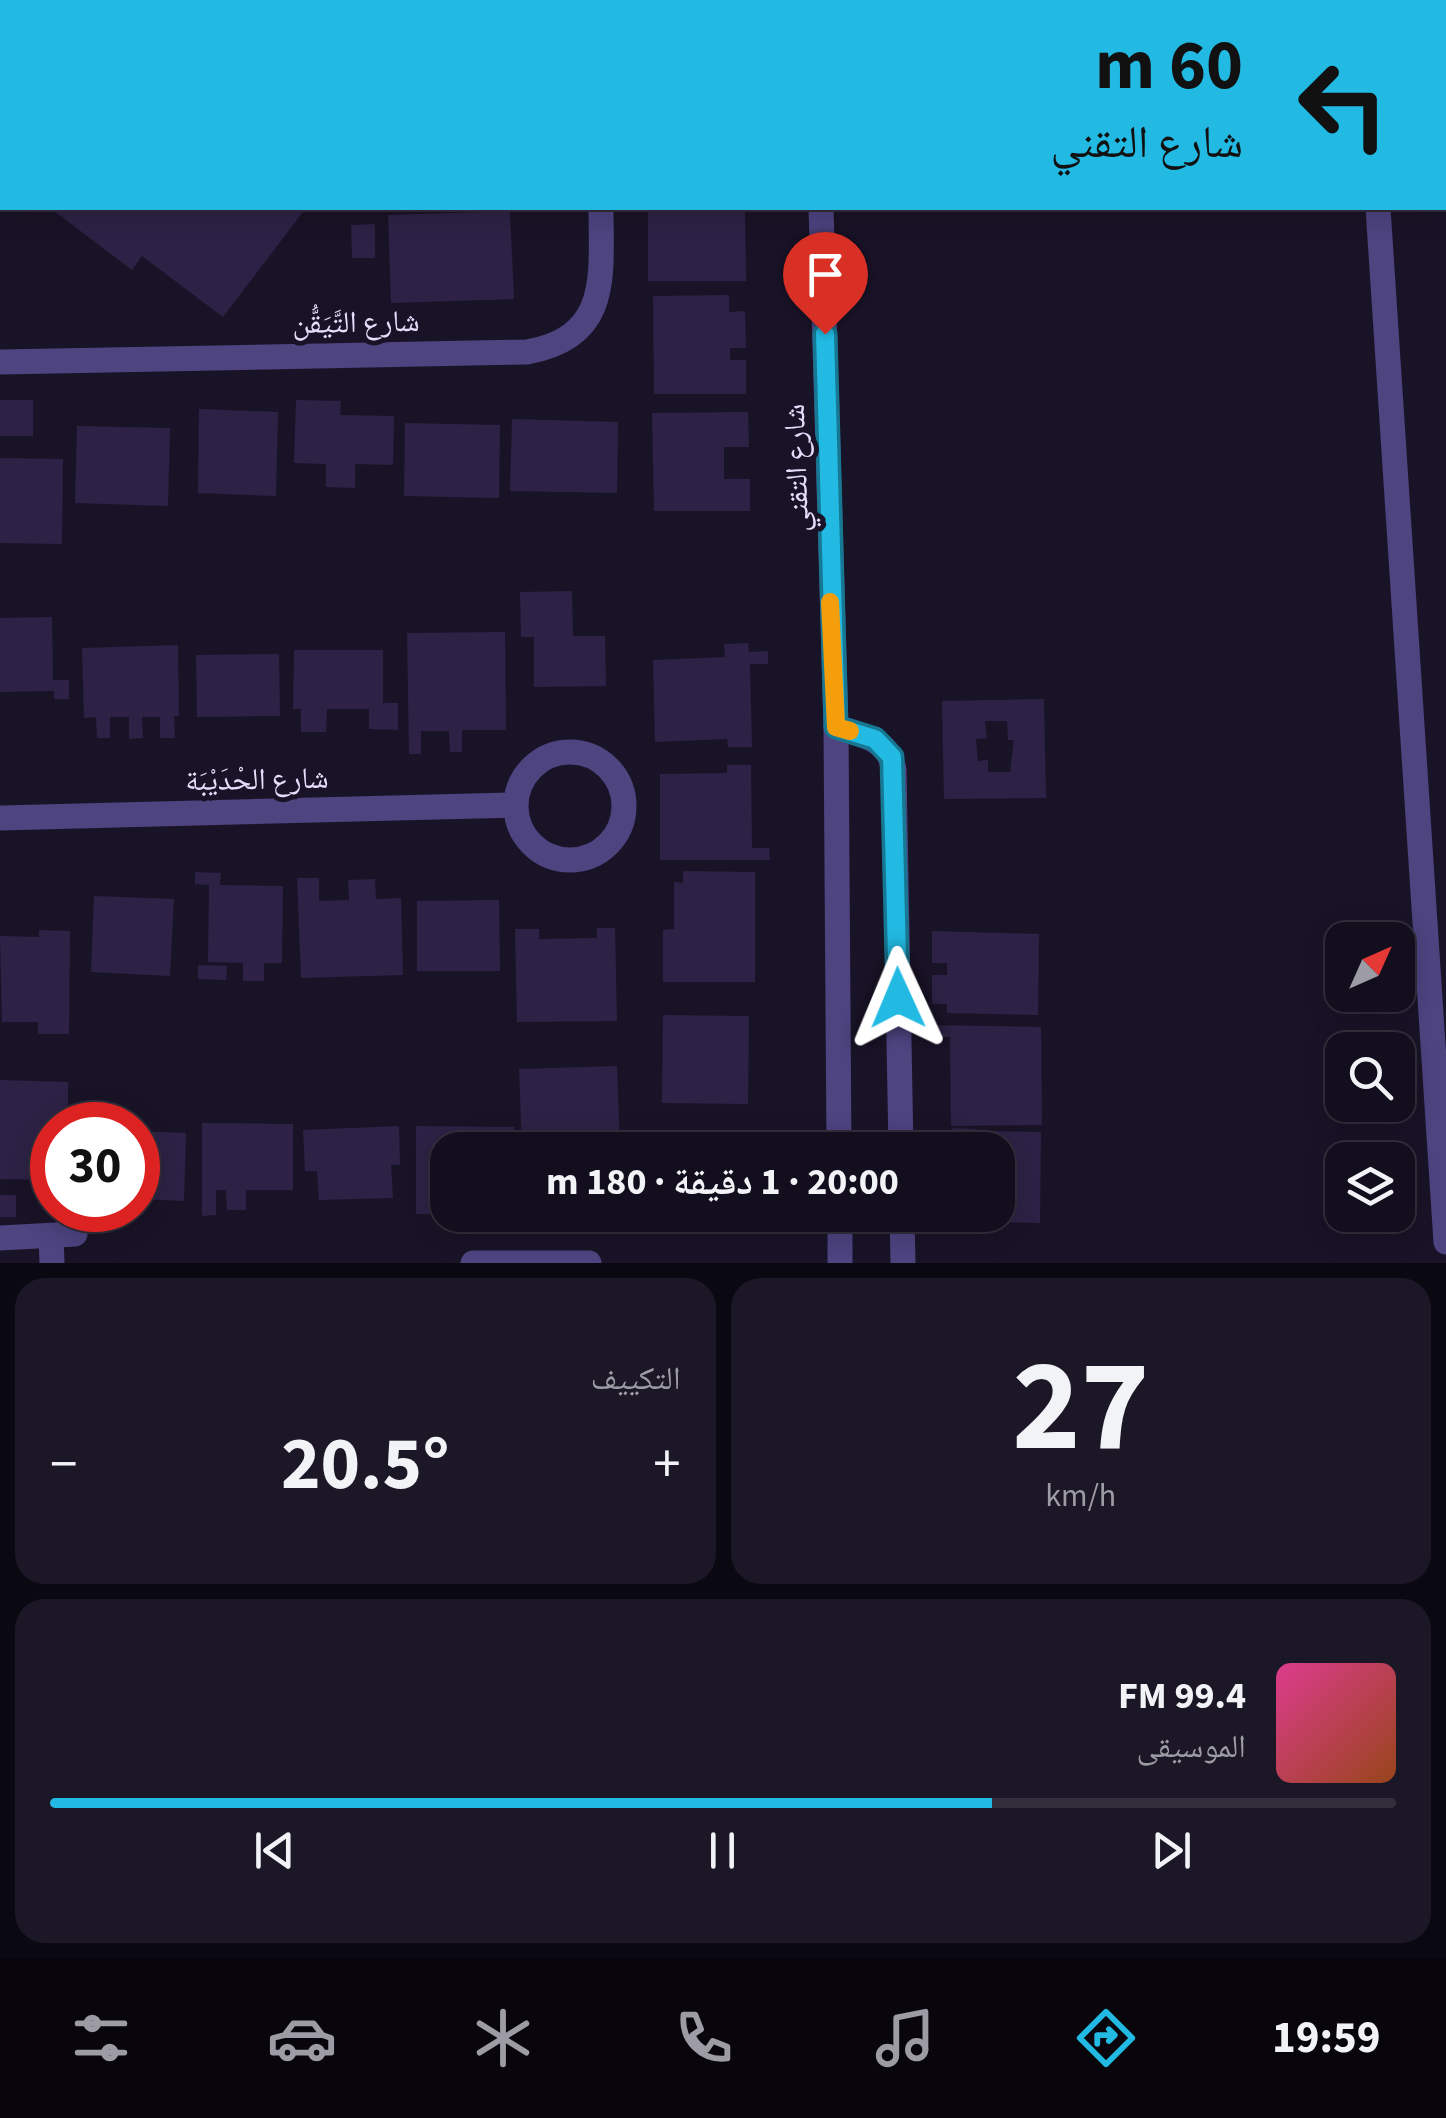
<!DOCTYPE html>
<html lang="ar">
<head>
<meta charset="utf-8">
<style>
  body { margin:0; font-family:"Source Sans 3","Noto Naskh Arabic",sans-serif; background:#1c1726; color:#f1f3f6; direction:rtl; height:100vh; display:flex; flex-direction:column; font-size:38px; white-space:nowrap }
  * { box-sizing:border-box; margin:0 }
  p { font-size:32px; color:#9d9ca4 }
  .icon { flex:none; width:55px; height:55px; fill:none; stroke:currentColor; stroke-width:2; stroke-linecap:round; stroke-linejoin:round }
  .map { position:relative; height:1263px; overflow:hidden; direction:ltr }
  .side { display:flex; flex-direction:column; gap:15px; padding:15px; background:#0a0810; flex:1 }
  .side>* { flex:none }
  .hud { position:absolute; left:0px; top:0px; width:1448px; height:210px; box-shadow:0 5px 25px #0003,0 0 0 2px #322e3b; direction:rtl; background:#22b9e2; color:#111; overflow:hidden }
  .needle { width:65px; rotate:45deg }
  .buttons { position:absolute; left:1325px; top:922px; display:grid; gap:20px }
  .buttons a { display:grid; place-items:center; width:90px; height:90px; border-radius:20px; background:#130e1d; box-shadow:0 5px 25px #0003,0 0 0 2px #322e3b; font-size:50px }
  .speed { position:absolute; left:30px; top:1102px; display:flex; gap:20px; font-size:50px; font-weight:700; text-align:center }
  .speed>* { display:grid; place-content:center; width:130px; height:130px; border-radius:50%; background:#130e1d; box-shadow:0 5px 25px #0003,0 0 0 2px #322e3b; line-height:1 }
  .speed .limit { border:15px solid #d22; background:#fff; color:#111 }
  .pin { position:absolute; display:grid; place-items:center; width:85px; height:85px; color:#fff; margin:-102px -42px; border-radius:50% 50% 50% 0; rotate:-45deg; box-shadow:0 0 10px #0007 }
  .pin .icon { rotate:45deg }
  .me { position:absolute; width:110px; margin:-55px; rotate:359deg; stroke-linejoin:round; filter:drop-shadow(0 0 8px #0008) }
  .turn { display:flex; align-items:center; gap:35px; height:210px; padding:0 40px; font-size:45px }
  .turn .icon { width:130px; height:130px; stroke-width:2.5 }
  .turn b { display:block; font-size:70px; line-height:85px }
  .big { font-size:75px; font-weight:700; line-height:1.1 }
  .side .widget { flex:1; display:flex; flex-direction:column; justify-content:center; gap:15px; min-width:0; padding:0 35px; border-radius:30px; background:#1c1726 }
  .side .dial { align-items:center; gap:0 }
  .dial b { font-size:130px; line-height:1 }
  .song { display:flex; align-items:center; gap:30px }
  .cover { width:120px; height:120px; border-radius:15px; background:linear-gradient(135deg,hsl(330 70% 55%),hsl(20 70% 35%)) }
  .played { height:10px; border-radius:5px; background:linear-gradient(90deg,#22b9e2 70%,#322e3b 70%) }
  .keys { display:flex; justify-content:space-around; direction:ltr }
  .heat { display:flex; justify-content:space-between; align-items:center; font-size:55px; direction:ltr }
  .side .tiles { flex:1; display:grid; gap:15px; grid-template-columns:1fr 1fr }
  .widget:last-child { grid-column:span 2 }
  .trip { position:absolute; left:430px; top:1132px; width:585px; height:100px; border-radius:30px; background:#130e1d; box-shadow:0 5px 25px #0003,0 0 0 2px #322e3b; font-weight:700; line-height:100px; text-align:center; direction:rtl }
  .tabs { display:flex; height:160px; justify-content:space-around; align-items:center; background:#08060c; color:#9d9ca4 }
  .tabs .icon { width:70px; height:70px }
  .tabs .on { color:#22b9e2 }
  .tabs b { font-size:45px; color:#f1f3f6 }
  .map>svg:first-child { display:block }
  .building { fill:#2d2245; fill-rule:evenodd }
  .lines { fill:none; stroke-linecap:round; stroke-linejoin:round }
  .minor { stroke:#4d4480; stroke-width:25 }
  .route-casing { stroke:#167893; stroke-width:25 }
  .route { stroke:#22b9e2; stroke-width:18 }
  .slow { stroke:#f59e0b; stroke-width:18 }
  .labels { text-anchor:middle; stroke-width:10; stroke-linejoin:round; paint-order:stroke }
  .street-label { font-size:30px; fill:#e4defb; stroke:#191327 }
</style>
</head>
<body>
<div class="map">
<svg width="1446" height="1263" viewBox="0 0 1446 1263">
  <rect width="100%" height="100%" fill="#191327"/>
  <g class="building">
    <path d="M56,208h250l-83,109 -81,-61 -10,14 -78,-59z"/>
    <path d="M648,208h97l1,73h-98z"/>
    <path d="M510,211l4,88 -123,4 -3,-88z"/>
    <path d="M375,224v34h-23l-1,-33z"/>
    <path d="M729,295v17l16,-1 1,37h-16v12h16v34h-92l-1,-98z"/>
    <rect x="0" y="400" width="33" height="36"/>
    <path d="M296,400l45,1 -1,14 54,1 -1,49 -38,-1v24l-29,-1v-23l-32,-1z"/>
    <path d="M199,409l79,3 -2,84 -78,-3z"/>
    <path d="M748,412l1,35h-25v32h26v32h-96l-2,-98z"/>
    <path d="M512,419l106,3 -1,71 -107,-2z"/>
    <path d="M405,423l95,2 -1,73 -95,-2z"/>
    <path d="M77,426l93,2 -2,78 -93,-3z"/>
    <path d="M0,458l63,1 -1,85 -62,-1z"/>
    <path d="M572,591l1,45h32l1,50 -72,1v-50h-13l-1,-45z"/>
    <path d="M52,617l1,63h16v19h-15v-8l-54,1v-74z"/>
    <path d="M505,632l1,98h-44v22h-12l-1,-21h-28v23h-12l-2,-121z"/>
    <path d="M748,643l1,9 19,-1v13h-18l2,83h-24l-1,-8 -72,3 -2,-82 72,-3 -1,-13z"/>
    <path d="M178,645l1,71h-5l1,22h-15v-21h-18l1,21 -14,1v-22h-19v21h-13l-1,-21 -12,1 -2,-70z"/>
    <path d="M294,650h89v53h15v27l-29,-1v-20h-42l-1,23h-25v-23h-8z"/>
    <path d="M279,654l1,62 -83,1 -1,-62z"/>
    <path d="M1044,699l2,99 -102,1 -2,-98zM985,721h22l1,19h6l-4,32h-22v-12l-10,1 -2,-22 11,-1z"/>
    <path d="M727,765h24l1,83h17l1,12h-110v-86l67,-1z"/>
    <path d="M683,871l72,1v110h-92v-52l11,-1v-47l9,1z"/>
    <path d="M195,872l26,1 -1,12 63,1 -1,77h-18v18h-21v-18l-35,-1 1,-77 -14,-1z"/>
    <path d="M297,878h22v23l30,-1 -1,-20 27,-1 1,20 25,-1 2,77 -102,3z"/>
    <path d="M94,896l80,3 -4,77 -79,-4z"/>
    <path d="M499,900l1,71h-83v-70z"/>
    <path d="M597,928h18l2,93 -100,1 -2,-93h24v10l58,-1z"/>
    <path d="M39,930l31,1 -1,103h-31v-12h-36l-2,-86 39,1z"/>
    <path d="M932,931l107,3 -1,81 -91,-2v-9h-15v-29h15v-12h-15z"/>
    <path d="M198,965l29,1 -1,14 -28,-1z"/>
    <path d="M663,1015l86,1 -1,88 -86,-1z"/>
    <path d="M925,1025l116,2 1,98 -91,1 -1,-89h-25z"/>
    <path d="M617,1066l3,84h-98l-3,-81z"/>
    <path d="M0,1080l68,2v43h-16v55l-52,-1z"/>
    <path d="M202,1123l91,1v66h-47v20h-19l-1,-20h-10v25l-14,1z"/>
    <path d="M399,1126l1,39h-9l2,33 -74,2 -2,-29h-12l-2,-41z"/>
    <path d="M416,1126l98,1v23h-66v5h-7v38h7v21h-32z"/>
    <path d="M952,1128l25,1v21h-26z"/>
    <path d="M138,1131l48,2 -2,68 -46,-2z"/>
    <path d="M990,1131l51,1 -1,91 -52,-1 1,-7h9v-65h-8z"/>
    <rect x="0" y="1195" width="16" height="22"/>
  </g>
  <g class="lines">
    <g class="minor">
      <path d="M590,0l1,2"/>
      <path d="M816,0v2"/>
      <path d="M1364,0v2"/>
      <path d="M821,208l15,519 3,423"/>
      <path d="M1378,208l68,1034"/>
      <path d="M0,362l527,-10c84,-15 74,-76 74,-144"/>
      <path d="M836,727c28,9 52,11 58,43l7,380"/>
      <circle cx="570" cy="806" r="54"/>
      <path d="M0,818l515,-13"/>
      <path d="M840,1215v48"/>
      <path d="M902,1215l1,48"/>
      <path d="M51,1236l1,27"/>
      <path d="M0,1238l75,-4"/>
      <path d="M473,1263h116"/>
    </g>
  </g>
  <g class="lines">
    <g class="route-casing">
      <path id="route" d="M825,334l11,393 39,12 17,18 6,241"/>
    </g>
    <use href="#route" class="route"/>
    <path class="slow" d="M830,602l6,125 14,4"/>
  </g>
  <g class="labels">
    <g class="street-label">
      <text transform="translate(356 322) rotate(-1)" y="10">شارع التَّيَقُّن</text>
      <text transform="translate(796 468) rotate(-92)" y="10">شارع التقني</text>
      <text transform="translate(257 779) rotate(-1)" y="10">شارع الحْدَيْبَة</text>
    </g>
  </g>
</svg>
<div class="buttons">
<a><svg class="needle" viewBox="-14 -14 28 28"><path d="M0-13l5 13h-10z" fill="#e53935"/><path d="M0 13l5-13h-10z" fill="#9d9ca4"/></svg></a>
<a><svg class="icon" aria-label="search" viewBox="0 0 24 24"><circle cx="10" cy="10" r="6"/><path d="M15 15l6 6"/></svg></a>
<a><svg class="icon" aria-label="layers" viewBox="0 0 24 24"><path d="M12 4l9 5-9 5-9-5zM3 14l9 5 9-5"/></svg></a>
</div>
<div class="speed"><div class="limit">30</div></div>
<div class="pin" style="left:825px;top:334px;background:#d93025"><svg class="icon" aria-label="arrive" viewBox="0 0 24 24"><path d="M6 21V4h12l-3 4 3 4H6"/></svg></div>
<svg class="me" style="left:898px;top:998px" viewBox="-20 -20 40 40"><path d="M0-17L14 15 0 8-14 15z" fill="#22b9e2" stroke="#fff" stroke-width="4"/></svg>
<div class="trip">20:00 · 1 دقيقة · 180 m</div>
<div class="hud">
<div class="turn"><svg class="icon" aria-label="left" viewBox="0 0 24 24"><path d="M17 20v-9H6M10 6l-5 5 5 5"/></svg><div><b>60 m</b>شارع التقني</div></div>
</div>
</div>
<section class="side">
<div class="tiles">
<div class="widget dial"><b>27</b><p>km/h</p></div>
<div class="widget"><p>التكييف</p>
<div class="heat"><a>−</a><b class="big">20.5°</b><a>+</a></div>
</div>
<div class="widget">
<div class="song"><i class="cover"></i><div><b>99.4 FM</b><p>الموسيقى</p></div></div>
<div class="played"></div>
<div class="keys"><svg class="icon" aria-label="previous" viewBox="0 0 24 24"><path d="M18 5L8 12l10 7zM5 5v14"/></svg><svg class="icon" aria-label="pause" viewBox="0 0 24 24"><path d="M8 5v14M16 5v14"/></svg><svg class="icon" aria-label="next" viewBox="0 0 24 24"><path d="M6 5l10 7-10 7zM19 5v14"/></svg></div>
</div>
</div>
</section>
<nav class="tabs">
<b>19:59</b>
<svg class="icon on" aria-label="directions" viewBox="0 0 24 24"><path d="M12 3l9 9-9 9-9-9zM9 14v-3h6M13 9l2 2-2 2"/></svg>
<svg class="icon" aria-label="music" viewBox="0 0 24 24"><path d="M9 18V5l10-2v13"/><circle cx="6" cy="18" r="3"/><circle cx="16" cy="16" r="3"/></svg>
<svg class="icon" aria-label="phone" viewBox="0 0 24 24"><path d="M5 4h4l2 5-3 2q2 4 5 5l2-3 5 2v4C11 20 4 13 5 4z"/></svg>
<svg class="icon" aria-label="climate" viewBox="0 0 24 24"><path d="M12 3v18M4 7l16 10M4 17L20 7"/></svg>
<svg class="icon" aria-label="car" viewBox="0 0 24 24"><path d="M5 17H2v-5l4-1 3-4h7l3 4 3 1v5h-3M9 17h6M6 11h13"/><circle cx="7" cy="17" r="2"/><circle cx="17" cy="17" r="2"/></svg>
<svg class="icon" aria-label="filters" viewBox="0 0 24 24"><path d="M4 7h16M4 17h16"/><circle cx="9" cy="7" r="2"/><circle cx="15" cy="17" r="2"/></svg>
</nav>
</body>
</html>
